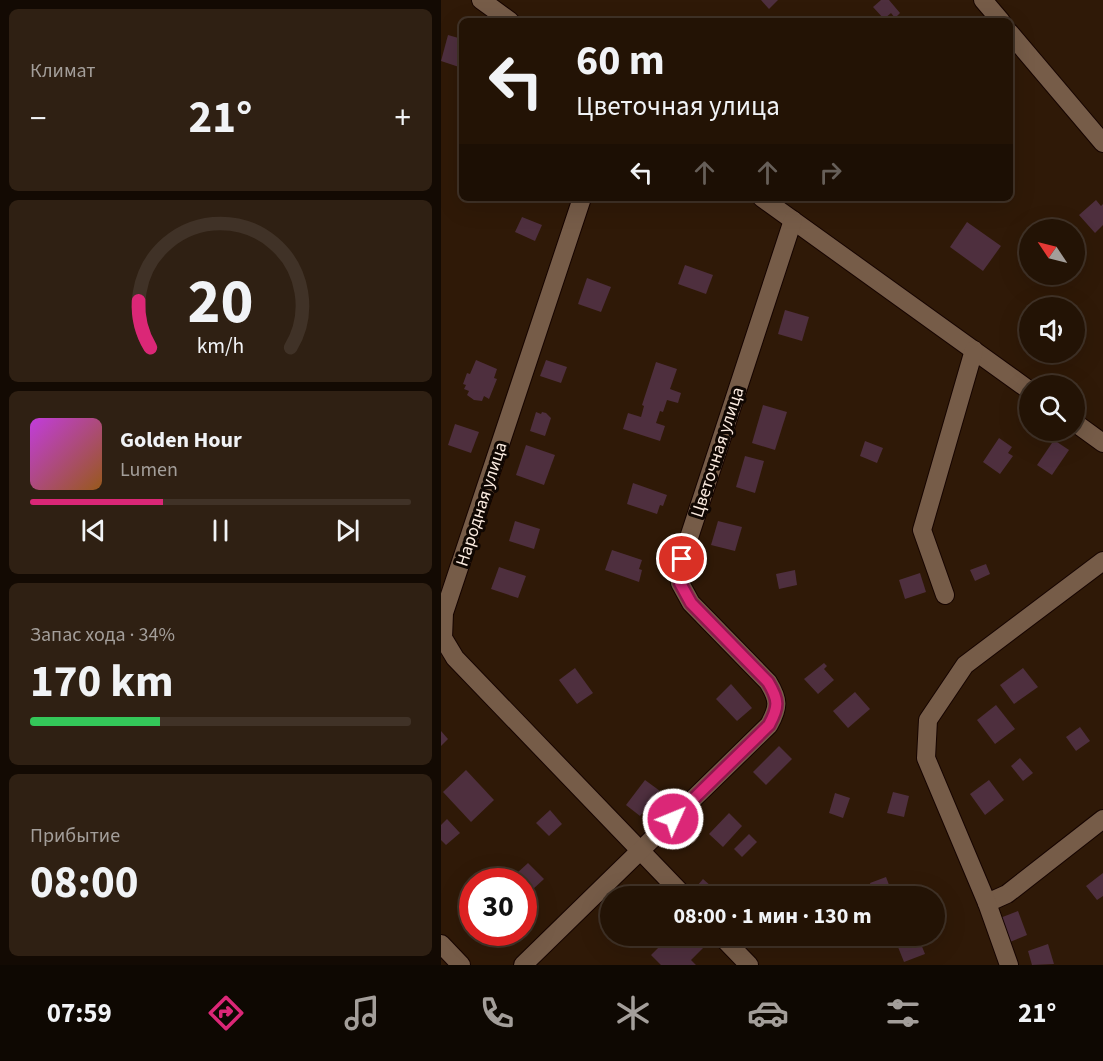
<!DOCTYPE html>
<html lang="ru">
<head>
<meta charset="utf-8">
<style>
  body { margin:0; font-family:"Source Sans 3",sans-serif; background:#2f2013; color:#f1f3f6; height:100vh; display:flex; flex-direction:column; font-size:22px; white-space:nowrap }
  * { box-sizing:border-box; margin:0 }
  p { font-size:20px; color:#a39e9a }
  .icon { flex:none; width:33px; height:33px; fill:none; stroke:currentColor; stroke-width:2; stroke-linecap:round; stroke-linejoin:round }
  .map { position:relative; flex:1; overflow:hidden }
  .details { display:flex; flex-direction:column; gap:9px; padding:9px; background:#130a03; width:441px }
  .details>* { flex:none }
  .guide { position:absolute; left:18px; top:18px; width:554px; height:183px; border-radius:9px; box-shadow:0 6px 24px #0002,0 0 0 2px #403227; background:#231305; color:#f1f3f6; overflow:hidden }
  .needle { width:39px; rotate:305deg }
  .fabs { position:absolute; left:578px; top:219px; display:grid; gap:12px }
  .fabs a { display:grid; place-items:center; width:66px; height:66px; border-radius:50%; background:#231305; box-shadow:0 6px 24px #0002,0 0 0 2px #403227; font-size:30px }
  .speed { position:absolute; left:18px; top:868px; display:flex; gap:12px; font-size:30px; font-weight:700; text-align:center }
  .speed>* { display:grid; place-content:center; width:78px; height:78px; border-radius:50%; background:#231305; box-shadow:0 6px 24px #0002,0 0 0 2px #403227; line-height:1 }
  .speed .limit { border:9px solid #d22; background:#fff; color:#111 }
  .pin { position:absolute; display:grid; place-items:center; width:51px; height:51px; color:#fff; margin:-26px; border:3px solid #fff; border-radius:50%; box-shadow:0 2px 6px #0007 }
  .me { position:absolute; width:66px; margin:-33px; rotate:46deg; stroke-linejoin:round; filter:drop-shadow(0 0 4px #0008) }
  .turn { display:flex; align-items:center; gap:21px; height:126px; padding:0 18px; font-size:27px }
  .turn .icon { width:78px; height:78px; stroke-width:2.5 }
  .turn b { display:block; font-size:42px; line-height:51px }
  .lanes { display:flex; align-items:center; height:57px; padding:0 18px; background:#0003; justify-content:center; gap:30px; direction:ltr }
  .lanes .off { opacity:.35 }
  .big { font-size:45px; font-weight:700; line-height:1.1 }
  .details .widget { flex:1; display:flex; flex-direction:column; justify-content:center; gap:9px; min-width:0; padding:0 21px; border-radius:9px; background:#2f2013 }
  .details .dial { align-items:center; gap:0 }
  .dial svg { height:156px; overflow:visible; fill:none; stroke:#403227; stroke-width:7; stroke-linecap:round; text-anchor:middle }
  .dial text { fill:#f1f3f6; stroke:none }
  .song { display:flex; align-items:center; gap:18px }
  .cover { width:72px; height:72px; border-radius:9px; background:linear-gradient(135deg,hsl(290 70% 55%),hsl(30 70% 35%)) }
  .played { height:6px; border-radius:3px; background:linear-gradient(90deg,#db2777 35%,#403227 35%) }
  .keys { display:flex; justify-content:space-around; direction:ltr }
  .heat { display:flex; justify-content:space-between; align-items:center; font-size:33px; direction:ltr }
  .charge { height:9px; border-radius:4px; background:linear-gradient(90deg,#34c759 34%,#403227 0) }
  .trip { position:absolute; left:159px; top:886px; width:345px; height:60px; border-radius:30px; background:#231305; box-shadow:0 6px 24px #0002,0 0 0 2px #403227; font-weight:700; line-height:60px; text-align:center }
  .dock { display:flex; height:96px; justify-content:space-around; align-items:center; background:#0e0802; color:#a39e9a }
  .dock .icon { width:42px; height:42px }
  .dock .selected { color:#db2777 }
  .dock b { font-size:27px; color:#f1f3f6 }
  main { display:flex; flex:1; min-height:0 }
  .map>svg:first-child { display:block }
  .building { fill:#4e2f3e }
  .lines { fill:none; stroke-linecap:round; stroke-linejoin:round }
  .minor-casing { stroke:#160400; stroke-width:20 }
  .minor { stroke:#765c48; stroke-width:18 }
  .route-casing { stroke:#8e194d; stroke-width:15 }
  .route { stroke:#db2777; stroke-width:10 }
  .labels { text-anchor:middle; stroke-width:6; stroke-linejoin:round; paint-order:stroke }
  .street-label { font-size:18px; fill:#fbebe0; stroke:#100702 }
</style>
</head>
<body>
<main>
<section class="details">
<div class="widget"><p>Климат</p>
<div class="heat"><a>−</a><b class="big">21°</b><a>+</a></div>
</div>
<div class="widget dial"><svg viewBox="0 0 100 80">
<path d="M14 69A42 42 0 1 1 86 69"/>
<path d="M14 69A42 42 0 0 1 8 45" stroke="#db2777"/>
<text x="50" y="56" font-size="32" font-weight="700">20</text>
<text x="50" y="72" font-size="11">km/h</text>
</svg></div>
<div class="widget">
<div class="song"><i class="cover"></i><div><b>Golden Hour</b><p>Lumen</p></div></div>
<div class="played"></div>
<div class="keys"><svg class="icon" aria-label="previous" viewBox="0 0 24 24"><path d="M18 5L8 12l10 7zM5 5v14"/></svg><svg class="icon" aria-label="pause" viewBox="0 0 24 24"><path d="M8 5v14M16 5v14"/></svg><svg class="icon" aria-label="next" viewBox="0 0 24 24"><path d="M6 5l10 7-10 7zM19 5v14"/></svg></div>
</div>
<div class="widget"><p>Запас хода · 34%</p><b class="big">170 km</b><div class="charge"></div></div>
<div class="widget"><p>Прибытие</p><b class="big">08:00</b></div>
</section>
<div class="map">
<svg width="662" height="965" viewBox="0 0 662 965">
  <rect width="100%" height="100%" fill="#2f1907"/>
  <g class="building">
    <path d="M320,0h17l-9,9z"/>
    <path d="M440,0h8l11,13 -5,5 -4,-5 -7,6 -11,-12z"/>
    <path d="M7,35l14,4v29l-21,-7z"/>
    <path d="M655,200l5,6 2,-2v21l-8,8 -16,-18z"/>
    <path d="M81,217l20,8 -7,16 -20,-9z"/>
    <path d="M526,222l34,24 -18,25 -33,-24z"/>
    <path d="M244,265l28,10 -7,19 -28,-10z"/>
    <path d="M146,278l24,9 -10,25 -23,-8z"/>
    <path d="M344,310l24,7 -7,24 -24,-7z"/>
    <path d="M35,360l21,9 -3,9 3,1 -8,20 -5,-3 -2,5 -8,-1 -7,-5 2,-4 -5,-2 2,-4 -3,-1 4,-11 3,1z"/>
    <path d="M105,360l21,7 -6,16 -21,-7z"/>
    <path d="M215,362l21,7 -7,20 11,4 -3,10 -11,-3 -4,12 -3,-1 -4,12 9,3 -5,15 -37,-12 5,-16 13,4 3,-11 -2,-1z"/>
    <path d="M322,405l24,7 -12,38 -23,-7z"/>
    <path d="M95,412l5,2 1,-2 4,1 5,5 -6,18 -15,-5z"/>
    <path d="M14,424l24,8 -8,21 -23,-8z"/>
    <path d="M558,438l13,9 -4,6 5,3 -13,18 -17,-12z"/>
    <path d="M613,440l15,10 -17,25 -15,-10z"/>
    <path d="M424,441l18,7 -6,15 -17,-7z"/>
    <path d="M85,445l29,10 -11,30 -28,-10z"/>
    <path d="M304,456l19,5 -9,32 -19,-6z"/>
    <path d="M192,483l34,12 -4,11 -3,-1 -3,9 -30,-10z"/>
    <path d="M74,521l25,8 -6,20 -25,-8z"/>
    <path d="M277,521l24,6 -7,24 -24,-6z"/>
    <path d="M171,550l30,10 -3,9 3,1 -3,12 -34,-12z"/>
    <path d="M545,564l4,10 -15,7 -5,-11z"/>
    <path d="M58,567l27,9 -8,22 -27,-9z"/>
    <path d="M354,570l2,15 -18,4 -3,-15z"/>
    <path d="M479,573l6,19 -21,7 -6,-19z"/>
    <path d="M383,663l3,3 -3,3 10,11 -16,14 -14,-15z"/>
    <path d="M134,668l18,25 -16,11 -18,-24z"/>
    <path d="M582,668l15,19 -24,17 -14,-19z"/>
    <path d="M290,684l21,24 -15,13 -21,-22z"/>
    <path d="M414,692l15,17 -22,19 -15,-17z"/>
    <path d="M555,705l19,24 -20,15 -18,-24z"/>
    <path d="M639,727l10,14 -14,10 -10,-14z"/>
    <path d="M0,731l7,8 -7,7z"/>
    <path d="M338,746l13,13 -26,26 -13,-13z"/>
    <path d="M579,758l13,15 -10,8 -12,-15z"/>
    <path d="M25,770l28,30 -23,22 -28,-30z"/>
    <path d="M204,780l15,11 -20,25 -14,-11z"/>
    <path d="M548,780l15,20 -19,15 -15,-21z"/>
    <path d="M452,792l16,4 -5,21 -17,-4z"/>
    <path d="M394,793l15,5 -7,20 -14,-5z"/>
    <path d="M109,810l12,14 -13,12 -13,-13z"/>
    <path d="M288,813l13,13 -19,21 -14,-13z"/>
    <path d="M6,819l13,14 -14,12 -5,-5v-15z"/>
    <path d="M308,834l8,8 -15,15 -8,-8z"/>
    <path d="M87,863l16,16 -12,11 -16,-16z"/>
    <path d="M662,873v23l-6,4 -11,-14z"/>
    <path d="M445,877l5,13 8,-3 3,9 -4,1h-24l-4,-14z"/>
    <path d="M262,879l9,8 -9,10h-5l-6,-5z"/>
    <path d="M577,911l9,24 -17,7 -10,-24z"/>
    <path d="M222,936h31l10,11 -13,13 5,5h-35l-10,-10 11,-11 -3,-4z"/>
    <path d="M478,939l6,15 -21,8 -6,-15z"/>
    <path d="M607,944l6,20 -22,1 -4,-14z"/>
  </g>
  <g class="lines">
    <g class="minor-casing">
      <g id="minor">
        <path d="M40,0l29,21"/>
        <path d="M542,0l18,21"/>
        <path d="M568,32l94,111"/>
        <path d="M141,198l-138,415 -1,25 12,20 230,239"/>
        <path d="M321,198l267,192"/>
        <path d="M633,422l29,21"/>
        <path d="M504,595l-23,-65 52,-180"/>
        <path d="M546,903l20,-9 96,-75"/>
        <path d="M280,936l28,29"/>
        <path d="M0,944l20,21"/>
        <path d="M82,965l246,-240c10,-18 10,-25 -1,-43l-77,-79 -11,-20 2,-24 111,-339"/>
        <path d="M568,965l-22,-62 -61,-145 2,-38 37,-55 138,-104"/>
      </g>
    </g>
    <use href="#minor" class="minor"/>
  </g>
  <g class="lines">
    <g class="route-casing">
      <path id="route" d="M232,819l96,-94c10,-18 10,-25 -1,-43l-77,-79 -11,-20 2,-24"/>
    </g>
    <use href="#route" class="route"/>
  </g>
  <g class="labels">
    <g class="street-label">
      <text transform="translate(276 452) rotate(-72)" y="6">Цветочная улица</text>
      <text transform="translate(40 504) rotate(-72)" y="6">Народная улица</text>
    </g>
  </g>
</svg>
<div class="fabs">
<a><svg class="needle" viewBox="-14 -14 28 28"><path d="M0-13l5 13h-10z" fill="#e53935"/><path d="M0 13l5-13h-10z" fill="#a39e9a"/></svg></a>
<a><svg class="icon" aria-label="sound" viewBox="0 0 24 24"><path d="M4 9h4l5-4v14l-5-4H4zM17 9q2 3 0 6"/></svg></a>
<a><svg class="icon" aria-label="search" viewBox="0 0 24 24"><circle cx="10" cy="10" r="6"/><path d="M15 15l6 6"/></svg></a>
</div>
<div class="speed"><div class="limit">30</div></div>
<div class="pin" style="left:241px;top:559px;background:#d93025"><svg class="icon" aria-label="arrive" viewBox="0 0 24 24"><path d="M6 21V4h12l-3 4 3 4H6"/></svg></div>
<svg class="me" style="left:232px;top:819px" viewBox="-20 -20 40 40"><circle r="17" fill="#db2777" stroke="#fff" stroke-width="3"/><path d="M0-11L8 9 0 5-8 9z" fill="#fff"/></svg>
<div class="trip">08:00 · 1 мин · 130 m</div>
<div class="guide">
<div class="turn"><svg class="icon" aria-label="left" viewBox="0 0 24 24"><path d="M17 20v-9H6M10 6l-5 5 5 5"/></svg><div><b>60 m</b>Цветочная улица</div></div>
<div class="lanes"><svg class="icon" aria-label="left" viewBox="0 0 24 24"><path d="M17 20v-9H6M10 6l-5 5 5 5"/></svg><svg class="icon off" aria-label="ahead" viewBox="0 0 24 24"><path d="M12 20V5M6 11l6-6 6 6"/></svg><svg class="icon off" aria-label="ahead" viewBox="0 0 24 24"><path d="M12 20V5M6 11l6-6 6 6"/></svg><svg class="icon off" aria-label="right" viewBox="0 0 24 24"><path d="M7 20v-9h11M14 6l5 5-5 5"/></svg></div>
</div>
</div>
</main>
<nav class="dock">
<b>07:59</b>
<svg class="icon selected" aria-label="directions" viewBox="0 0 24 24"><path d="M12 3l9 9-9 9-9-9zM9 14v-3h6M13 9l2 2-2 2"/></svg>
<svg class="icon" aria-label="music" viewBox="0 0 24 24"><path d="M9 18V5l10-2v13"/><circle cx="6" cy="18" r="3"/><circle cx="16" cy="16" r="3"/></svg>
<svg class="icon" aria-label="phone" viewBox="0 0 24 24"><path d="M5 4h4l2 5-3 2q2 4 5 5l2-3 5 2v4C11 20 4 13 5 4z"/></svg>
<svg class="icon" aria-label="climate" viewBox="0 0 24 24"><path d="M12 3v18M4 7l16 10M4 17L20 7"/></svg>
<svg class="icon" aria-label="car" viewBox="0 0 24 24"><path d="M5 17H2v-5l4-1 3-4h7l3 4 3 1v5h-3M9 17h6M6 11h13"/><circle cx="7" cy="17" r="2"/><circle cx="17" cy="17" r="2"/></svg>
<svg class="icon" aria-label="filters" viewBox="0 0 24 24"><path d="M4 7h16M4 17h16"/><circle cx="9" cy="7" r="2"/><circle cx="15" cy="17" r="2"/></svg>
<b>21°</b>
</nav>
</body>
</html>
